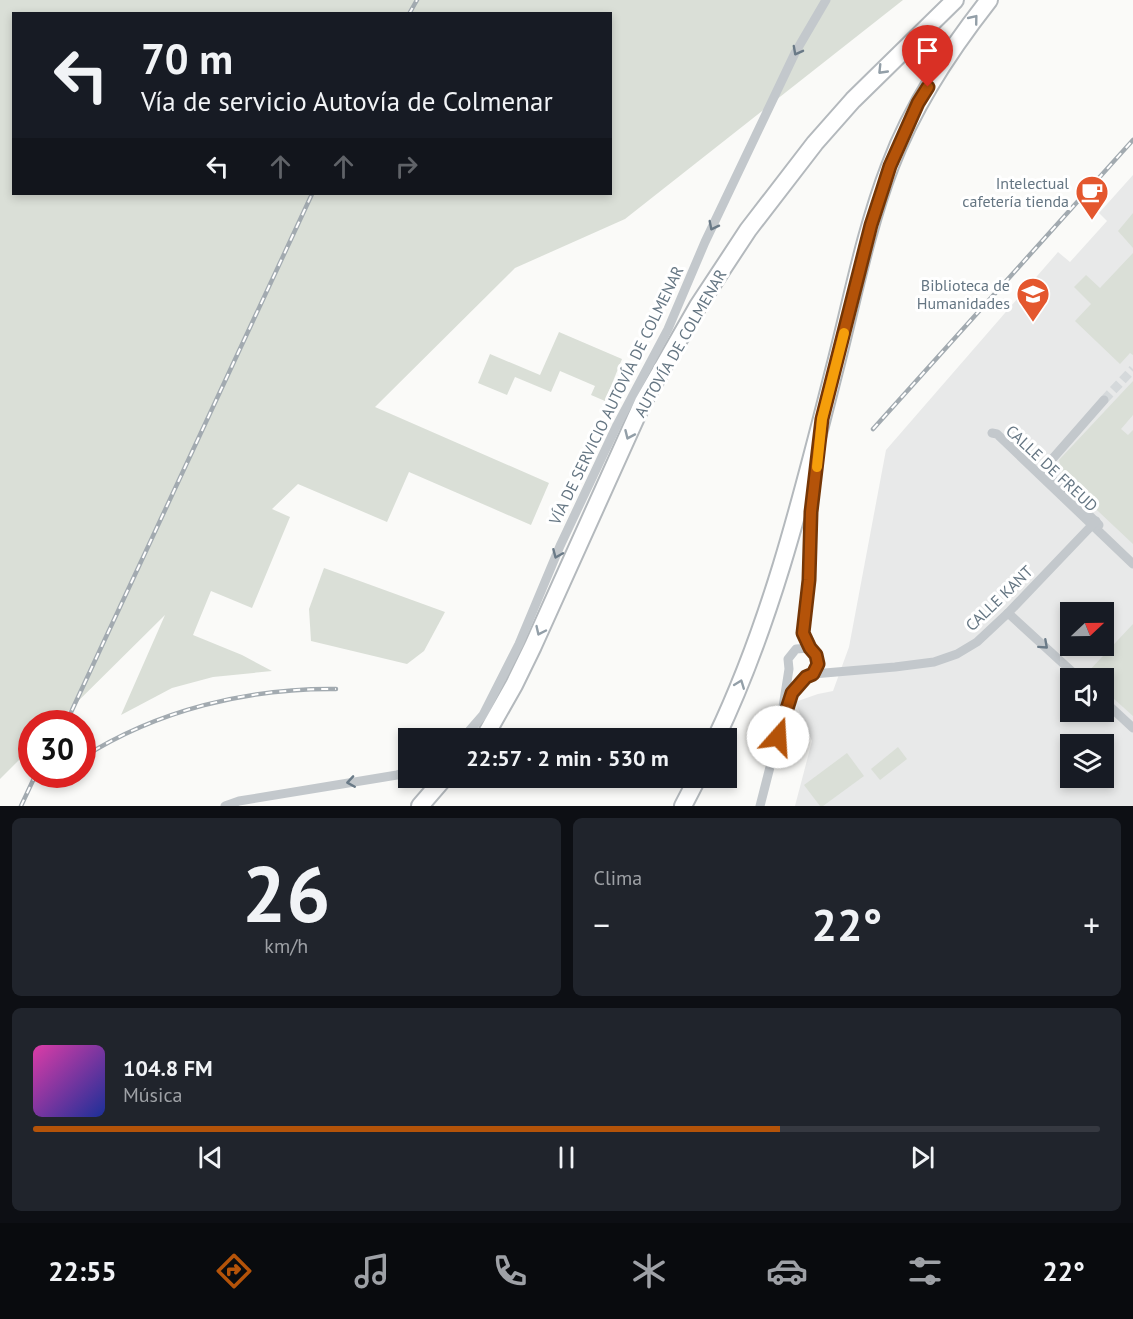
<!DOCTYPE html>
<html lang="es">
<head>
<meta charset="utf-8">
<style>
  body { margin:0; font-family:"PT Sans",sans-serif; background:#20242c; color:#f1f3f6; height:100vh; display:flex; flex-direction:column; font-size:22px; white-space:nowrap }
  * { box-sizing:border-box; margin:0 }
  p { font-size:20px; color:#9ea1a6 }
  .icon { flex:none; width:33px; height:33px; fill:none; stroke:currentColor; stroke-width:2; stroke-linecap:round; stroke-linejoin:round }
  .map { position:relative; height:806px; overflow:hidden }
  .drawer { display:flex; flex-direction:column; gap:12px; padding:12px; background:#0d0f14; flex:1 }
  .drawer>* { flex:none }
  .top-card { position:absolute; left:12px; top:12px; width:600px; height:183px; border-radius:0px; box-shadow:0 3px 9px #0003; background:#171b24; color:#f1f3f6; overflow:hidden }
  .needle { width:39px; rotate:68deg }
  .buttons { position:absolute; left:1060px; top:602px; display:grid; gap:12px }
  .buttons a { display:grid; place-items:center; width:54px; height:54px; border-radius:0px; background:#171b24; box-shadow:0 3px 9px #0003; font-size:30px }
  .speed { position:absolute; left:18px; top:710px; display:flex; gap:12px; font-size:30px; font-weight:700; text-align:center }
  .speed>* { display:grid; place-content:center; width:78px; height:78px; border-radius:50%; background:#171b24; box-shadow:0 3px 9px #0003; line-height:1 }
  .speed .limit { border:9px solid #d22; background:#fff; color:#111 }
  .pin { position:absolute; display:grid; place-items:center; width:51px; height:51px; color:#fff; margin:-62px -26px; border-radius:50% 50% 50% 0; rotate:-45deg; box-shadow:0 0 6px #0007 }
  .pin .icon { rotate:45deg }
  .me { position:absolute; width:66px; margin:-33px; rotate:19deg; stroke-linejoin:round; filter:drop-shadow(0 0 4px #0008) }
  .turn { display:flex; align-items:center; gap:21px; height:126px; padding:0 30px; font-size:27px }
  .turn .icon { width:78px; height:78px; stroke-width:2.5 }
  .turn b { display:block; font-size:42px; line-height:51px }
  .lanes { display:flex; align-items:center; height:57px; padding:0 30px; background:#0003; justify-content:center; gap:30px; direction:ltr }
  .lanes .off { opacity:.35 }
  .big { font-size:45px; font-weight:800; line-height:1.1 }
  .drawer .card { flex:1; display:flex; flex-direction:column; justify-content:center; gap:9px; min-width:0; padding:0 21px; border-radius:9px; background:#20242c }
  .drawer .dial { align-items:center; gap:0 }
  .dial b { font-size:78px; line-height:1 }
  .song { display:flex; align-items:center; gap:18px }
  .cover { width:72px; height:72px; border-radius:9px; background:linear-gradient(135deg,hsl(320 70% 55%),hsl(230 70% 35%)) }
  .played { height:6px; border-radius:3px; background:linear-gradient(90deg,#b45309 70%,#363941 70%) }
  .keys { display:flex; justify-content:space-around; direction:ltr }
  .heat { display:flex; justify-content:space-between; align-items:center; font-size:33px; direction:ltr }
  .drawer .tiles { flex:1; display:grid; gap:12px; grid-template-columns:1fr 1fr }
  .card:last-child { grid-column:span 2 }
  .trip { position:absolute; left:398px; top:728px; width:339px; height:60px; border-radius:0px; background:#171b24; box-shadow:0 3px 9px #0003; font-weight:800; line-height:60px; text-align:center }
  .tabs { display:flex; height:96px; justify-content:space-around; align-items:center; background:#090b0e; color:#9ea1a6 }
  .tabs .icon { width:42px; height:42px }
  .tabs .active { color:#b45309 }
  .tabs b { font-size:27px; color:#f1f3f6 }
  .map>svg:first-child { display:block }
  .built { fill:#e8e9e9; fill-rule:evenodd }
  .green { fill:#dadfd7; fill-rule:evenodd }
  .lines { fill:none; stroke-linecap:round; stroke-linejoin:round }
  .street-tunnel { stroke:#d5d9db; stroke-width:9; stroke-dasharray:9 4.5; stroke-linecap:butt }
  .highway-casing { stroke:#b4b9bd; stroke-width:20 }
  .street { stroke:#c3c8cc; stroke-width:9 }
  .highway { stroke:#fff; stroke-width:16 }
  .rail-casing { stroke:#a2aab0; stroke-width:4.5 }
  .rail { stroke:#fff; stroke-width:2; stroke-dasharray:7; stroke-linecap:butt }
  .oneway { stroke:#939fa8 }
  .oneway2 { stroke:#6a7a87 }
  .route-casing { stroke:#753606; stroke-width:15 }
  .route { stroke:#b45309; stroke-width:10 }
  .slow { stroke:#f59e0b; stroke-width:10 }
  .labels { text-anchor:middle; stroke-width:6; stroke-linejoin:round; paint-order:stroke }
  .poi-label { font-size:16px; fill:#657683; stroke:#fff; text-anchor:end }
  .street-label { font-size:16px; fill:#657683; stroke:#fff }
</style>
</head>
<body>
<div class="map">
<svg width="1133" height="806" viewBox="0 0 1133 806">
  <rect width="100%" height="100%" fill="#fafaf8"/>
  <path class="built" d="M1133,175v631h-338l17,-65 -17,-39 23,-8 15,-3 16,-44 37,-197 172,-198 12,10 37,-41 -8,-8zM1071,612h33v33h-33zM1071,678h33v33h-33zM1071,744h33v33h-33z"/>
  <g class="green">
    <path d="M0,0h903l-278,219 -110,49 -140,139 174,76 -18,42 -122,-53 -22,50 -89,-38 -26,25 18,8 -38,91 -41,-17 -18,44 49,20 30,16 -59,6 -41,11 -51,27 44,-100 -109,108h-24l-1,25 -31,31zM14,14h596v180h-596z"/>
    <path d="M1133,213v35l-15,-17z"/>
    <path d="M1133,253v102l-3,-2 -10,11 -45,-43 16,-17 -17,-17 12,-12 14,13z"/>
    <path d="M559,332l63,27 -17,42 -14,-6 4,-9 -35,-15 -9,21 -36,-15 -8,18 -29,-12 12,-29 50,21z"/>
    <path d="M1133,381v34l-12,14 7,6 5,-5v114l-69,-65 -5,-19z"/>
    <path d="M324,568l121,44 -21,39 -17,13 -96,-23 -2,-32z"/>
    <path d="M1133,624v92l-29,-26v-12h-12l-5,-5z"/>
    <path d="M898,747l9,12 -27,21 -9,-11z"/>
    <path d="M847,753l17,23 -41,30h-3l-16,-21z"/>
  </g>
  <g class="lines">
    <path class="street-tunnel" d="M1104,400l29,-31"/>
    <g class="highway-casing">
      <g id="highway">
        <path d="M484,738l30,-53 19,-39 110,-244 55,-96 50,-76 67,-87 38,-43 102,-100"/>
        <path d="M716,738c56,-117 87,-245 119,-371 17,-66 30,-136 55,-201 23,-61 59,-115 99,-166"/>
        <path d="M420,806l25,-29"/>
        <path d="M683,806l15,-29"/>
      </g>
    </g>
    <g class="street">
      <path d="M992,433l5,1 136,130"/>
      <path d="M1043,470l56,55"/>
      <path d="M1040,473l64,-73"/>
      <path d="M1008,613l71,65"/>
      <path d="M810,648l-7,-15 6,-52 2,-69 7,-51"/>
      <path d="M813,674l82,-7 39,-5 23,-8 20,-12 31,-29 88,-92"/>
      <path d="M1104,701l29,27"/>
      <path d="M463,738l20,-23 36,-71 41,-98 57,-121 51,-96 37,-87 90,-189 31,-53"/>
      <path d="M225,806l14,-5 158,-26 11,-4"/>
      <path d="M760,806l19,-74 10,-63 -1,-10 8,-10 14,-1 8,11c0,16 -16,20 -25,32 -7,11 -10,29 -14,41"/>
    </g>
    <use href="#highway" class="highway"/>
    <g class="rail-casing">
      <g id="rail">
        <path d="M409,14l8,-14"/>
        <path d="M873,429l260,-289"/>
        <path d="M66,723l246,-529"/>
        <path d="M82,758c75,-48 166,-70 254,-69"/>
        <path d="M21,806l15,-32"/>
      </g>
    </g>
    <use href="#rail" class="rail"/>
  </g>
  <defs><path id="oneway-chevron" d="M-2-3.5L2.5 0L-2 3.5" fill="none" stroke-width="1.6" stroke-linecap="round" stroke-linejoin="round" transform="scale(1.5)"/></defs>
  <g class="oneway">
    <use href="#oneway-chevron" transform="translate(974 19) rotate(-51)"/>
    <use href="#oneway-chevron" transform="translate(882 70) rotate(134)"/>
    <use href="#oneway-chevron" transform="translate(629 435) rotate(114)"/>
    <use href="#oneway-chevron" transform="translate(540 631) rotate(115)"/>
    <use href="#oneway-chevron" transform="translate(740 684) rotate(-69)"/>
  </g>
  <g class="oneway2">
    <use href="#oneway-chevron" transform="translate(797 51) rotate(118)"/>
    <use href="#oneway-chevron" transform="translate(713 226) rotate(117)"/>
    <use href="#oneway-chevron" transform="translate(557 554) rotate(113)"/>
    <use href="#oneway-chevron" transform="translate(1044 645) rotate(42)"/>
    <use href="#oneway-chevron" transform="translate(351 782) rotate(171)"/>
  </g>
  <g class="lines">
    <g class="route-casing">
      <path id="route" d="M778,737l14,-44 14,-16 7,-3 5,-10 -2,-9 -6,-7 -7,-15 6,-53 2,-68 11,-93 49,-194 12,-37 7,-22 28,-63 10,-16"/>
    </g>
    <use href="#route" class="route"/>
    <path class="slow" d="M817,467l5,-48 22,-86"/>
  </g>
  <defs>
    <g id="cafe-pin" transform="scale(1.725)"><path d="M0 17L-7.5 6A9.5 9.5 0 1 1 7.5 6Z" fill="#e4572e" stroke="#fff"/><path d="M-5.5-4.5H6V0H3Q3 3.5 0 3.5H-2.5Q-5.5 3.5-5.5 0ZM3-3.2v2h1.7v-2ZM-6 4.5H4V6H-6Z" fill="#fff"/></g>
    <g id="university-pin" transform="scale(1.725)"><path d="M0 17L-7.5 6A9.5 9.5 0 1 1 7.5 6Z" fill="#e4572e" stroke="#fff"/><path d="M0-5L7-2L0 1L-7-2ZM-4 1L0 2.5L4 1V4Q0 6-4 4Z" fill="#fff"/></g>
  </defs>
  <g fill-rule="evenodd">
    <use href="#cafe-pin" x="1092" y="192"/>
    <use href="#university-pin" x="1033" y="294"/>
  </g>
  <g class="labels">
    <g class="poi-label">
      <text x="1069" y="189">Intelectual<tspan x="1069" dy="18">cafetería tienda</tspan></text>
      <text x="1010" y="291">Biblioteca de<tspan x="1010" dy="18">Humanidades</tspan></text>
    </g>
    <g class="street-label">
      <text transform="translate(680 343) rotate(-60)" y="6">AUTOVÍA DE COLMENAR</text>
      <text transform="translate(616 395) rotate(-64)" y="6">VÍA DE SERVICIO AUTOVÍA DE COLMENAR</text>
      <text transform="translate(1052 468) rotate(43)" y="6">CALLE DE FREUD</text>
      <text transform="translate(999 598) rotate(-44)" y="6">CALLE KANT</text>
    </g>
  </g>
</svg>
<div class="buttons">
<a><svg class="needle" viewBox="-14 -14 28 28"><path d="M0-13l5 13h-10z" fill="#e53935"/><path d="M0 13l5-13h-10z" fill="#9ea1a6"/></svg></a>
<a><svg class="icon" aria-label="sound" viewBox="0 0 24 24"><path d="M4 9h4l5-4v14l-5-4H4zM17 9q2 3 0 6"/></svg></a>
<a><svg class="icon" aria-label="layers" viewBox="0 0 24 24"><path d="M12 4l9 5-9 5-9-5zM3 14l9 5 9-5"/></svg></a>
</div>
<div class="speed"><div class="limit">30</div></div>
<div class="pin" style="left:928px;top:87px;background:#d93025"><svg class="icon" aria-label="arrive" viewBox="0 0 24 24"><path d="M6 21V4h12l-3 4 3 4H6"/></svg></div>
<svg class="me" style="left:778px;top:737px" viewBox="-20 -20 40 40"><circle r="19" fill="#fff"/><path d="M0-13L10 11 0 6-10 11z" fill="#b45309"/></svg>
<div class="trip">22:57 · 2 min · 530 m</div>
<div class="top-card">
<div class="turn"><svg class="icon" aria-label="left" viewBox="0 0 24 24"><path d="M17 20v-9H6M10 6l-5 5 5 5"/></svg><div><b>70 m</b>Vía de servicio Autovía de Colmenar</div></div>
<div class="lanes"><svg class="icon" aria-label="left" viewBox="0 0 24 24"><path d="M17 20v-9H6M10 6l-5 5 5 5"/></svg><svg class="icon off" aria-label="ahead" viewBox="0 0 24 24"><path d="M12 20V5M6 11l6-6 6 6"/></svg><svg class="icon off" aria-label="ahead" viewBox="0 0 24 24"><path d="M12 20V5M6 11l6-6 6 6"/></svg><svg class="icon off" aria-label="right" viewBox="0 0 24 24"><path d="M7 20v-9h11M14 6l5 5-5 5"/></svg></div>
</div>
</div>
<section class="drawer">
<div class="tiles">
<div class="card dial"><b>26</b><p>km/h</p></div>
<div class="card"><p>Clima</p>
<div class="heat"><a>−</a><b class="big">22°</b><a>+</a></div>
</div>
<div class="card">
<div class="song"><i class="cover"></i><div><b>104.8 FM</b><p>Música</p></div></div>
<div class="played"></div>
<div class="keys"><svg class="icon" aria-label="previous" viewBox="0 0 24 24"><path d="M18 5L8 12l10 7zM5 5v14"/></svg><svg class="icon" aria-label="pause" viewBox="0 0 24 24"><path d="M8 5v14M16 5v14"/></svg><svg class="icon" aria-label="next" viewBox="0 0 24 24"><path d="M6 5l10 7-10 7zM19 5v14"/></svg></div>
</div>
</div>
</section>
<nav class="tabs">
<b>22:55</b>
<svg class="icon active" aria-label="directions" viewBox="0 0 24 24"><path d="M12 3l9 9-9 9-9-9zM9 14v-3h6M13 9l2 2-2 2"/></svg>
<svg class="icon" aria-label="music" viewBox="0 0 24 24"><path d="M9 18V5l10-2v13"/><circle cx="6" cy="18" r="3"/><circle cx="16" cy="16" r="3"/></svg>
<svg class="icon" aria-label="phone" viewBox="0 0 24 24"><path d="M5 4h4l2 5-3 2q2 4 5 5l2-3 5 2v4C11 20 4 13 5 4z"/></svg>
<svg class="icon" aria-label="climate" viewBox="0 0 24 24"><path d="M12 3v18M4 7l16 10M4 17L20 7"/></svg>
<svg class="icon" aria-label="car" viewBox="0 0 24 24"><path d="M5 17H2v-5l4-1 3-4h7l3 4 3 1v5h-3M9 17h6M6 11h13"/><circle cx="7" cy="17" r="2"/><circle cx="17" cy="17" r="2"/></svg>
<svg class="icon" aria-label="filters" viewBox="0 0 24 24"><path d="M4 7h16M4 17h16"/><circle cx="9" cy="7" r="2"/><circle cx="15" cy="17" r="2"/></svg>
<b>22°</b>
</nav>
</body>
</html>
